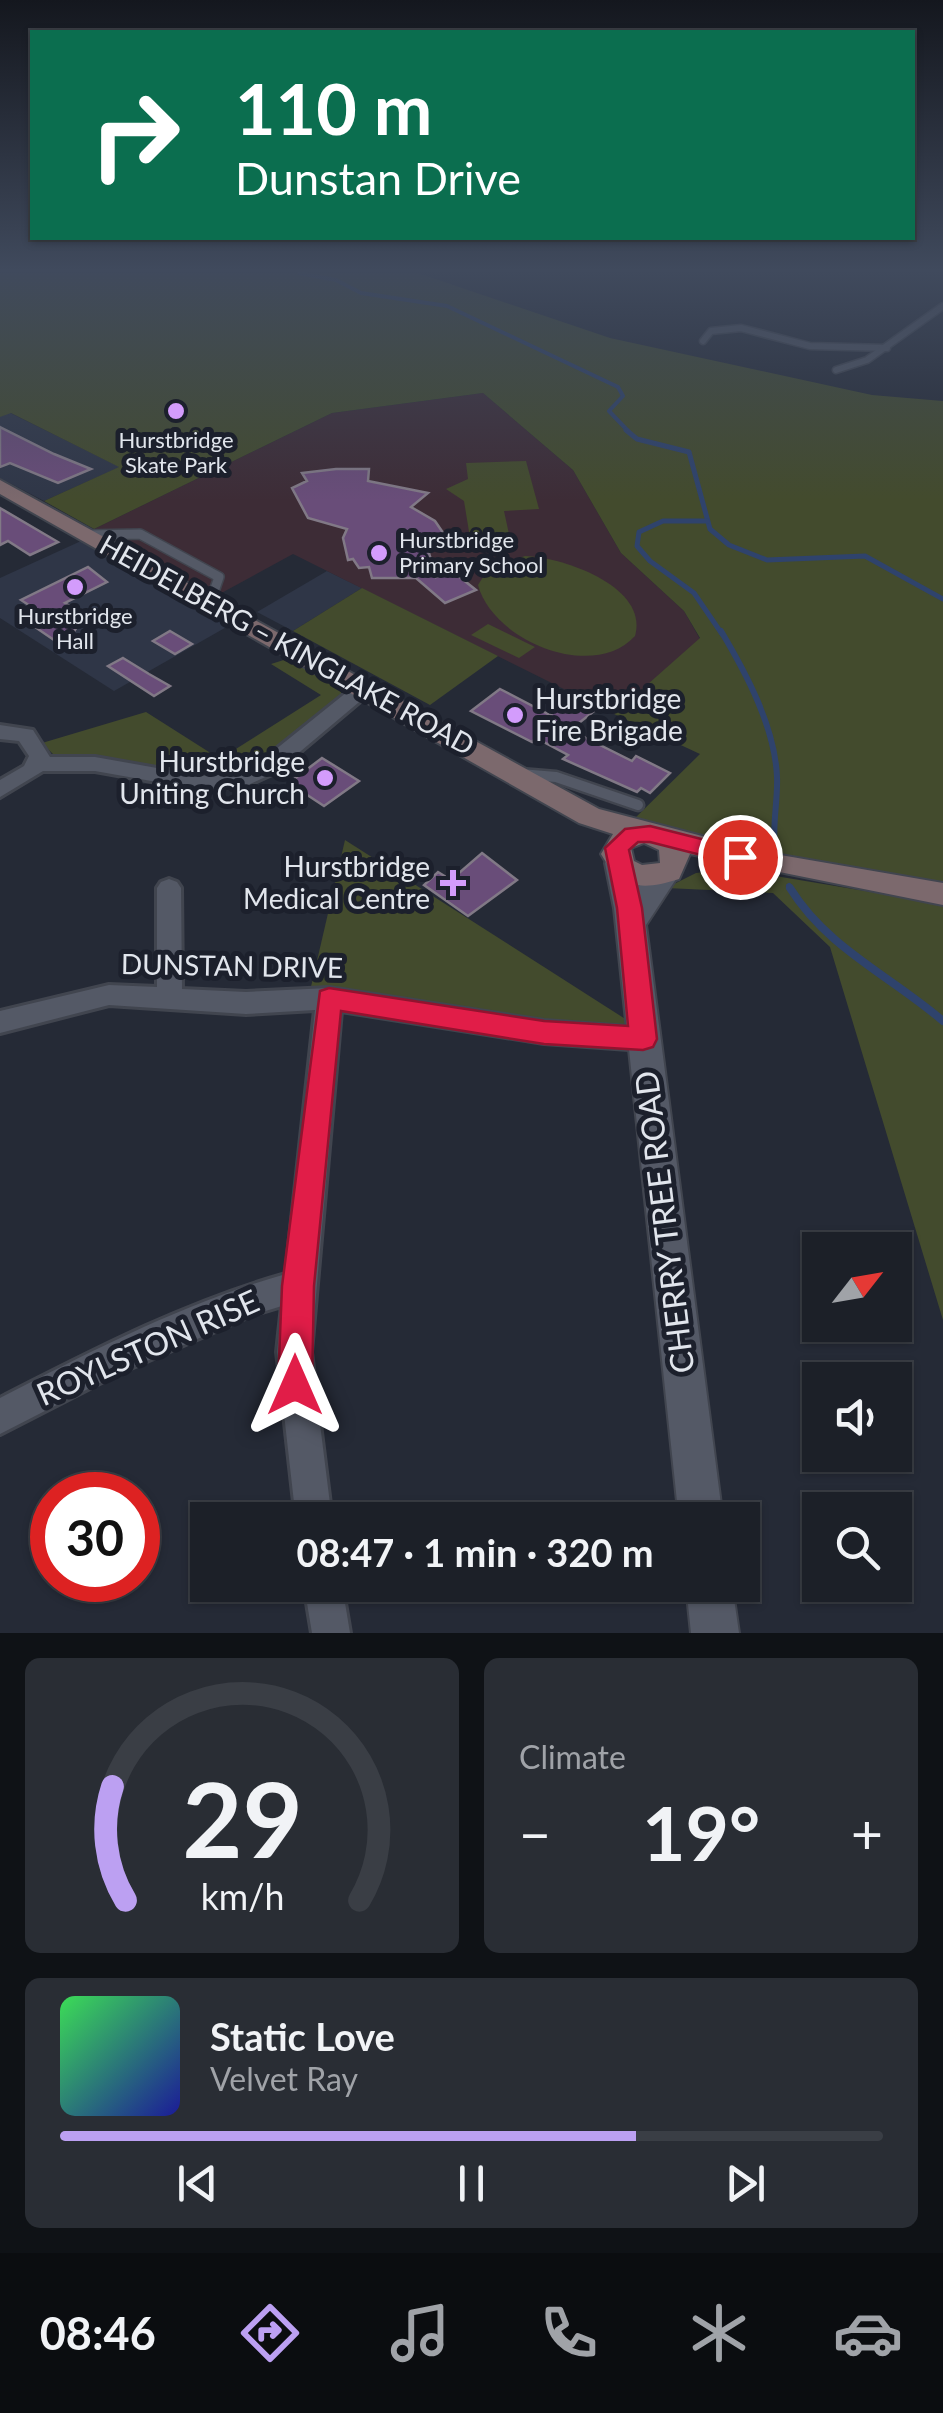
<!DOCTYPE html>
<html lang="en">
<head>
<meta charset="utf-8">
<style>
  body { margin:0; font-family:Lato,sans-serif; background:#292d34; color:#f1f3f6; height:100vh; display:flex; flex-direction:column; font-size:38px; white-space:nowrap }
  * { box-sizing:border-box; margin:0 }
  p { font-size:32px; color:#a0a3a8 }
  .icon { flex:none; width:55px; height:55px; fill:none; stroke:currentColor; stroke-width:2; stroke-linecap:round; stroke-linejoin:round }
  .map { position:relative; height:1633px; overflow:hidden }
  .panel { display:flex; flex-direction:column; gap:25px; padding:25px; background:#0f1216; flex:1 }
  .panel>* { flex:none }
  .top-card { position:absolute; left:30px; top:30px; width:885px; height:210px; border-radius:0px; box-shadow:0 2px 8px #0004,0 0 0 2px #3a3e45; background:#0b6e4f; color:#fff; overflow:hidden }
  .needle { width:65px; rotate:59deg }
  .tools { position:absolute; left:802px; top:1232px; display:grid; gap:20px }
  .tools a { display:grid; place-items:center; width:110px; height:110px; border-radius:0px; background:#1c2028; box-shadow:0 2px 8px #0004,0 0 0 2px #3a3e45; font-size:50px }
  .speed { position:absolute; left:30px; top:1472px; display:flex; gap:20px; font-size:50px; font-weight:700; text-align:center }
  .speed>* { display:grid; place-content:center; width:130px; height:130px; border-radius:50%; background:#1c2028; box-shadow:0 2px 8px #0004,0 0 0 2px #3a3e45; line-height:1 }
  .speed .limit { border:15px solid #d22; background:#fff; color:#111 }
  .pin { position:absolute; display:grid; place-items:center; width:85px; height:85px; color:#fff; margin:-42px; border:5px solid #fff; border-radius:50%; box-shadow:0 2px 10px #0007 }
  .me { position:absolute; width:110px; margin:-55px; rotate:0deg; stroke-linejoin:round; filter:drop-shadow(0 0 8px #0008) }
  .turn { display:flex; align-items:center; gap:35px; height:210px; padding:0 40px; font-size:45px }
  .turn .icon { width:130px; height:130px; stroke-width:2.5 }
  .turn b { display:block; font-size:70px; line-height:85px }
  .big { font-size:75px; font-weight:700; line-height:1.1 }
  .panel .card { flex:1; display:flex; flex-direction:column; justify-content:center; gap:15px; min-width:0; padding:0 35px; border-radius:15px; background:#292d34 }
  .panel .dial { align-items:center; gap:0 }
  .dial svg { height:260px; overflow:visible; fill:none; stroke:#3a3e45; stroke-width:7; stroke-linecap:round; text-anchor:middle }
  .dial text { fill:#f1f3f6; stroke:none }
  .song { display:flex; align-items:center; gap:30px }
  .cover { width:120px; height:120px; border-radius:15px; background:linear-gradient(135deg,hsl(130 70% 55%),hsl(240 70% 35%)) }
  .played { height:10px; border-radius:5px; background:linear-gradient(90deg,#bca0f2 70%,#3a3e45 70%) }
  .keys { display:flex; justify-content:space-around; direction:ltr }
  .heat { display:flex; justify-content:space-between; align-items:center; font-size:55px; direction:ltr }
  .panel .tiles { flex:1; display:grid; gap:25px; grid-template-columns:1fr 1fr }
  .card:last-child { grid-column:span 2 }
  .trip { position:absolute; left:190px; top:1502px; width:570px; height:100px; border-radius:0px; background:#1c2028; box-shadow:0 2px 8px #0004,0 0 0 2px #3a3e45; font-weight:700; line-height:100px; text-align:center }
  .tab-bar { display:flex; height:160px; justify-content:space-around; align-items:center; background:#0b0d10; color:#a0a3a8 }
  .tab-bar .icon { width:70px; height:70px }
  .tab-bar .selected { color:#bca0f2 }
  .tab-bar b { font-size:45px; color:#f1f3f6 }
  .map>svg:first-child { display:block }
  .built { fill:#2f3647 }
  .education { fill:#3d2c36 }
  .green { fill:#434b2d }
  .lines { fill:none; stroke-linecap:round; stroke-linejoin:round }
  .stream-far3 { stroke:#2f436c; stroke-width:4 }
  .stream-far2 { stroke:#2f436c; stroke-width:5 }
  .stream-far1 { stroke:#2f436c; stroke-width:6 }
  .stream { stroke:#2f436c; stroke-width:8 }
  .building { fill:#694d79; stroke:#817986; stroke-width:2.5 }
  .service-far2-casing { stroke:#41454f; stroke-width:9 }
  .service-far1-casing { stroke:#41454f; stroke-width:12 }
  .service-casing { stroke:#41454f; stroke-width:15 }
  .minor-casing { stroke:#41454f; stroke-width:6 }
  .tertiary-casing { stroke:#41454f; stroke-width:4 }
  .secondary-casing { stroke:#41454f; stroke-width:4 }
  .service-far2 { stroke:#545966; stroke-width:6 }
  .service-far1 { stroke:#545966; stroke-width:9 }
  .service { stroke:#545966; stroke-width:10 }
  .minor { fill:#545966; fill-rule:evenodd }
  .tertiary { fill:#545966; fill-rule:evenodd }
  .secondary { fill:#7c696d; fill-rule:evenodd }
  .route { fill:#e11d48; stroke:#92132f; stroke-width:2.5 }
  .poi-dot { fill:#d39cfc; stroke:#1c202c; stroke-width:4 }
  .labels { text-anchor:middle; stroke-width:10; stroke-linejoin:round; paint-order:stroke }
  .far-poi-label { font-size:22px; fill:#e1e5ec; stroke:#1c202c }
  .street-label { font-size:28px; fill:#e1e5ec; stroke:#1c202c }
  .poi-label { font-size:28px; fill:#e1e5ec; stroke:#1c202c; text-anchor:end }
  .near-street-label { font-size:32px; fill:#e1e5ec; stroke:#1c202c }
</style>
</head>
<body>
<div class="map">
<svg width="943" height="1633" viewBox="0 0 943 1633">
  <rect width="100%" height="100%" fill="#252a36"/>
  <g class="built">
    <path d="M0,408l120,59 -76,34 -44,-23z"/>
    <path d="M81,541l149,84 -116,66 -114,-73v-40z"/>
    <path d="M327,571l35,17 -69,43 -36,-19z"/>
  </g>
  <path class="education" d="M483,393l90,77 48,83 63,58 16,28 -86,75 -321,-160 -77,42 -122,-67 238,-116z"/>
  <g class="green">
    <path d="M0,273h418l192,65 262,57 71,6v483l-315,-59 72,-71 -86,-40 86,-76 -16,-27 -63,-58 -48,-83 -90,-77 -151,20 -238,116 -50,-28 75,-34 -108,-54 -11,4z"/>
    <path d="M526,461l13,48 -35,2 8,37 -40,2 -8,-49 -18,-12 22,-10 -2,-16z"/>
    <path d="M525,556c37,1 124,30 110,80 -42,46 -142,5 -157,-51l10,-16z"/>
    <path d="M362,588l136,68 -68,49 -137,-74z"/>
    <path d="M488,624l47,23 -16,11 -48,-23z"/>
    <path d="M290,658l49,28 3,9 -74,64 -32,17 -26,2 -154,-21 -14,-14 104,-31 74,47 101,-64 -50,-31z"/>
    <path d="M345,840l285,182 -2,6 -48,1 -270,-38z"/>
    <path d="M733,869l210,35v416l-113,-373 -57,-54 -107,-5 30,-15z"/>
  </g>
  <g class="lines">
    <path class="stream-far3" d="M299,273l37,7 25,13 86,13 171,81 5,9 -14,15 20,21"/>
    <g class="stream-far2">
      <path d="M626,430l11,9 52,13 21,77 19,16 38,15 98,-4 78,43"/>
      <path d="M707,521h-44l-24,11 -2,14 13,15 44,32 28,41"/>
    </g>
    <g class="stream-far1">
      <path d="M721,631c25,42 54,96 56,146 1,24 -5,47 -2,71"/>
      <path d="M789,886l3,5"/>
    </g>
    <path class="stream" d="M790,888c37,60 101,88 153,133"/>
  </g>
  <g class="building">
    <path d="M0,427l54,27 37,15 -33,14 -48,-20 -10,4z"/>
    <path d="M336,469h33l-1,12 60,12 -17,14 24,14 13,19 -31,3 12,10 7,24 16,-6 24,19 -31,13 -29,-25h-44l-3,-11 -10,1 -6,-9 -5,1 -5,-22 4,-9 -39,-11 -16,-30 15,-7 -5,-8z"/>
    <path d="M0,508l58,34 -28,13 -22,-14 -8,4z"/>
    <path d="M88,567l19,15 -42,21 19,12 -12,20 -15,7 -25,-17 15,-8 -26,-17z"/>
    <path d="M170,631l22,13 -17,10 -22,-13z"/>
    <path d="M123,658l26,16 21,12 -16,10 -46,-30z"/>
    <path d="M500,689l50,26 25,-19 23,12 -28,22 62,31 4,-5 34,17 -20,20 -9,-5 -4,4 -74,-33 5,-4 -32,-17 -4,4 -61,-31z"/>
    <path d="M322,758l37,23 -35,25 -35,-23z"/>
    <path d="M482,853l35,27 -49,36 -44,-31 14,-13 13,8z"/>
  </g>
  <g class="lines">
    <g class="service-far2-casing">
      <g id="service-far2">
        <path d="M703,341l8,-10 30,-3 69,18 77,2"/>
        <path d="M836,370l31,-10 76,-54"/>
      </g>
    </g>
    <g class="service-far1-casing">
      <path id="service-far1" d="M87,535l53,-1 79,43 -9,26"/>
    </g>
    <g class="service-casing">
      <path id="service" d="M520,774l36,3 82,28"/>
    </g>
    <g class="minor-casing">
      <g id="minor">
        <path d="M364,682l10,6 -3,4 -95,80 -30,14 -44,4 -107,-19h-52l-43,26v-17l24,-14 5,-10 -10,-15 -19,-2v-14l33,5 17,27h45l107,19 33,-2 25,-12 97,-78z"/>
        <path d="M169,879l8,3 4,6 1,101 64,3 83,-4 215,33 99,7 10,3 3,8 -3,8 -10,3 -99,-7 -203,-32 -30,341 21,168h-36l-19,-168 5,-46 -30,9 -135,59 -117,60v-36c92,-47 186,-96 286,-124l29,-264 -69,4 -137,-9 -109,28v-22l109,-26 48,2v-99l4,-6z"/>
        <path d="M304,1585h38l8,48h-38z"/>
      </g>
    </g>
    <g class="tertiary-casing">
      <g id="tertiary">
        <path d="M619,853l10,3 10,30c11,-14 18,-26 37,-20l4,7 -34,52 77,595h-44l-65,-612 -9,-45 4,-7z"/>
        <path d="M686,1585h46l7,48h-48z"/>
      </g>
    </g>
    <g class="secondary-casing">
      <path id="secondary" d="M0,480l599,329 164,43 180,31v22l-253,-51 -11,25c-38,12 -58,10 -78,-25l12,-20 -34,-11 -579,-329zM644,843l15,7 1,13 -18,2 -8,-4 -3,-13z"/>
    </g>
    <use href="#service-far2" class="service-far2"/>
    <use href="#service-far1" class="service-far1"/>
    <use href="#service" class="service"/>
    <use href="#minor" class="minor"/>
    <use href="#tertiary" class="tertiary"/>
    <use href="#secondary" class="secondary"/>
  </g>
  <linearGradient id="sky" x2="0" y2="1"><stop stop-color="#14171e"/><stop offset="0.54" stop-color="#404a5d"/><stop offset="1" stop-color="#404a5d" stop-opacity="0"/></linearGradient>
  <rect width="943" height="501" fill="url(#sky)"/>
  <path class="route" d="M650,826l99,25 3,6 -12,8 -90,-23h-12l-9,8 13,58 15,131 -4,8 -10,3 -99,-6 -203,-33 -27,275 -2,99 -5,12 -12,5 -12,-5 -5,-12 4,-99 38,-295 9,-3 215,33 84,5 -11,-118 -12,-60 20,-19z"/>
  <g class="poi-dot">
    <circle cx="176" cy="411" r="10"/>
    <circle cx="379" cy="553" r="10"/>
    <circle cx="75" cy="587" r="10"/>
    <circle cx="515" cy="715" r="10"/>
    <circle cx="325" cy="778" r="10"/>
    <path d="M448 868h10v10h10v10h-10v10h-10v-10h-10v-10h10z"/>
  </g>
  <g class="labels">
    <g class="far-poi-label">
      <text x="176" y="448">Hurstbridge<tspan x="176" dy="25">Skate Park</tspan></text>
      <text x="399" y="548" text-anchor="start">Hurstbridge<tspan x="399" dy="25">Primary School</tspan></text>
      <text x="75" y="624">Hurstbridge<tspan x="75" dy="25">Hall</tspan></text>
    </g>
    <g class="street-label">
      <text transform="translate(287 645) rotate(29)" y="10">HEIDELBERG – KINGLAKE ROAD</text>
      <text transform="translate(232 966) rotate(1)" y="10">DUNSTAN DRIVE</text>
    </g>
    <g class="poi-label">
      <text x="535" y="709" text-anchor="start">Hurstbridge<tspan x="535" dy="32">Fire Brigade</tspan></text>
      <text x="305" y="772">Hurstbridge<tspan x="305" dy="32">Uniting Church</tspan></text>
      <text x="430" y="877">Hurstbridge<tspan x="430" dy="32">Medical Centre</tspan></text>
    </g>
    <g class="near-street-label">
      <text transform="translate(665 1222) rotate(-97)" y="11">CHERRY TREE ROAD</text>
      <text transform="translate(148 1348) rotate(-24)" y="11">ROYLSTON RISE</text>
    </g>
  </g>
</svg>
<div class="tools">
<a><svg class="needle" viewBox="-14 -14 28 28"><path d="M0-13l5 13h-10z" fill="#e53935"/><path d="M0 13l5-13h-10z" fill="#a0a3a8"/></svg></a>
<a><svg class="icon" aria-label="sound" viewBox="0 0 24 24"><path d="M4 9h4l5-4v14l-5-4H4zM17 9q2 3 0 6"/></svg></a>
<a><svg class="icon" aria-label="search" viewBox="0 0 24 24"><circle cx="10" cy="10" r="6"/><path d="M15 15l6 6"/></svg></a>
</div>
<div class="speed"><div class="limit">30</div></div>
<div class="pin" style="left:740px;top:857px;background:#d93025"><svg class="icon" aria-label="arrive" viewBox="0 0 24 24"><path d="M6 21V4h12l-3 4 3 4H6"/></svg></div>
<svg class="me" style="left:295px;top:1385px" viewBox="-20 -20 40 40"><path d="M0-17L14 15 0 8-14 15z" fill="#e11d48" stroke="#fff" stroke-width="4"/></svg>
<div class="trip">08:47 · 1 min · 320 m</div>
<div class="top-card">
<div class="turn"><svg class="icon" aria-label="right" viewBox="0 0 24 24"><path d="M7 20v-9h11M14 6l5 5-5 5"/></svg><div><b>110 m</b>Dunstan Drive</div></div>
</div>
</div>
<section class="panel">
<div class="tiles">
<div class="card dial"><svg viewBox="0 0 100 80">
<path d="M14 69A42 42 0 1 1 86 69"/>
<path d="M14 69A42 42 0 0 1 10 34" stroke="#bca0f2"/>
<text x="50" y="56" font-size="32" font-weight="700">29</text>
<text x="50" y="72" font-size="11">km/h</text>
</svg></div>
<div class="card"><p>Climate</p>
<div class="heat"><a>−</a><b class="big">19°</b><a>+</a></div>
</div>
<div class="card">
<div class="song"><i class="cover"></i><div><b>Static Love</b><p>Velvet Ray</p></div></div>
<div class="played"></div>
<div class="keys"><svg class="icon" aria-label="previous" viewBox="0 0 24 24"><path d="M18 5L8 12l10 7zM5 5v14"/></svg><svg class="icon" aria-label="pause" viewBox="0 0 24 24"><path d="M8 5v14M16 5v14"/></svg><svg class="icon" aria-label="next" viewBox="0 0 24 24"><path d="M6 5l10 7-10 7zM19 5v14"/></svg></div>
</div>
</div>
</section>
<nav class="tab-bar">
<b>08:46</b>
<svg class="icon selected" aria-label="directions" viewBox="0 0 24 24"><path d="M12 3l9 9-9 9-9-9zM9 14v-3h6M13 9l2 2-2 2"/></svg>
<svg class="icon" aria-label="music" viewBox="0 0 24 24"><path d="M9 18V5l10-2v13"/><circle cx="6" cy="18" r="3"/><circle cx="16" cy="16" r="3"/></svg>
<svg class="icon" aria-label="phone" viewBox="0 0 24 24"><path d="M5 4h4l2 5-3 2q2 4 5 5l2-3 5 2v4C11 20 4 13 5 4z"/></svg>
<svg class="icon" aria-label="climate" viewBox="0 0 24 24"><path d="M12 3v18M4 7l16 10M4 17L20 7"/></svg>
<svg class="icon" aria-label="car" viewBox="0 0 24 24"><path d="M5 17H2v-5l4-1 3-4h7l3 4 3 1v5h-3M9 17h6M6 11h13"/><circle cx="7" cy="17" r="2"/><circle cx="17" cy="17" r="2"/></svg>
</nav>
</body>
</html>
